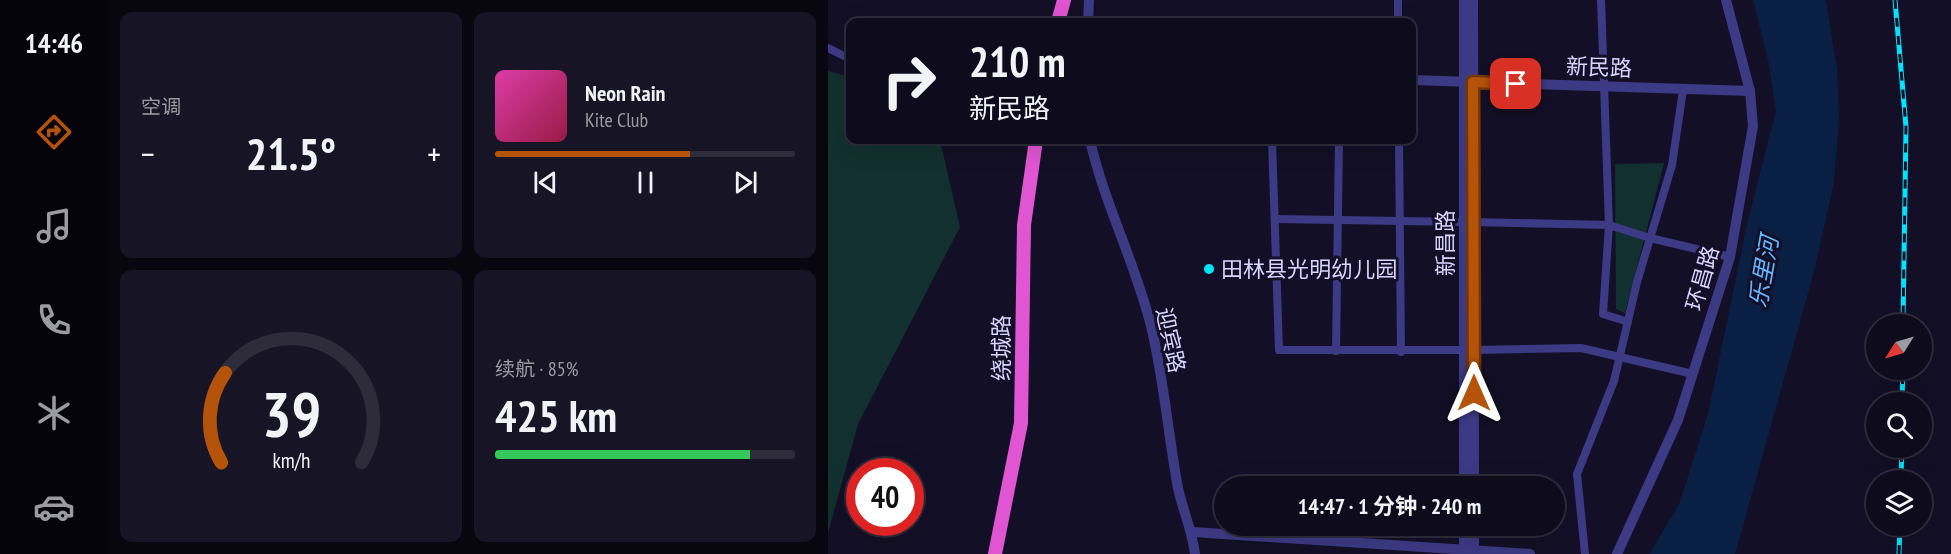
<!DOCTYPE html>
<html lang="zh">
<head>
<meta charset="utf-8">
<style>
  body { margin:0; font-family:"PT Sans Narrow","Noto Sans SC",sans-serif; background:#171425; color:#f1f3f6; height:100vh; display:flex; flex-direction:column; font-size:22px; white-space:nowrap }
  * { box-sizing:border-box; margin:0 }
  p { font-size:20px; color:#9b9ba3 }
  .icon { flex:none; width:33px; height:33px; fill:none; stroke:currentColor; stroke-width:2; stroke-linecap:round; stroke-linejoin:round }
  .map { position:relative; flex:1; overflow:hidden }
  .sheet { display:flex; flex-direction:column; gap:12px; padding:12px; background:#08060f; width:720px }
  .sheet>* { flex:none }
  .banner { position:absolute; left:18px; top:18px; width:570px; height:126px; border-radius:12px; box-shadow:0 6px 24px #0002,0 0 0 2px #2e2b3b; background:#0e0b1c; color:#f1f3f6; overflow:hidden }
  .needle { width:39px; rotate:233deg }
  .tools { position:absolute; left:1038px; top:314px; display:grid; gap:12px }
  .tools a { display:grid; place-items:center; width:66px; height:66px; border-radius:50%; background:#0e0b1c; box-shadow:0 6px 24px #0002,0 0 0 2px #2e2b3b; font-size:30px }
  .speed { position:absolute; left:18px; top:458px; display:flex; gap:12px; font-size:30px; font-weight:700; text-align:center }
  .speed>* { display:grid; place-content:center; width:78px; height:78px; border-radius:50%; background:#0e0b1c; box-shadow:0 6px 24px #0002,0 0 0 2px #2e2b3b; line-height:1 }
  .speed .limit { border:9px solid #d22; background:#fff; color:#111 }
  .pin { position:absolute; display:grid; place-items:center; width:51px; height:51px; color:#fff; margin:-26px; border-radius:12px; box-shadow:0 3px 9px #0006 }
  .me { position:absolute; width:66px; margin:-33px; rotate:0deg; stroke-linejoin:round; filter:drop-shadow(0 0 4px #0008) }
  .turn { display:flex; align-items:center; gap:21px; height:126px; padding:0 24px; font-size:27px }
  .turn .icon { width:78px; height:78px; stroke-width:2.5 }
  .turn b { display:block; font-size:42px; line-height:51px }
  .big { font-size:45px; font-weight:700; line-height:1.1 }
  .sheet .widget { flex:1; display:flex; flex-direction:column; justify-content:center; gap:9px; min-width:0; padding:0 21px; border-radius:12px; background:#171425 }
  .sheet .dial { align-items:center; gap:0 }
  .dial svg { height:156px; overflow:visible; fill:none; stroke:#2e2b3b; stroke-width:7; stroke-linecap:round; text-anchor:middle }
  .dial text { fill:#f1f3f6; stroke:none }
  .song { display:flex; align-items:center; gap:18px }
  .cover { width:72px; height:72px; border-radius:9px; background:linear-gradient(135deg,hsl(320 70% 55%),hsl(340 70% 35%)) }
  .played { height:6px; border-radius:3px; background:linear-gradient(90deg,#b45309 65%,#2e2b3b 65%) }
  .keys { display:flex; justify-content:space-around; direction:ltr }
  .heat { display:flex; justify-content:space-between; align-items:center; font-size:33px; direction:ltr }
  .charge { height:9px; border-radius:4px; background:linear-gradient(90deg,#34c759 85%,#2e2b3b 0) }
  .sheet .tiles { flex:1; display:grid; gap:12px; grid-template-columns:repeat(2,1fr) }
  .trip { position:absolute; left:386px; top:476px; width:351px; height:60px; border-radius:30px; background:#0e0b1c; box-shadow:0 6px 24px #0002,0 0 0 2px #2e2b3b; font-weight:700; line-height:60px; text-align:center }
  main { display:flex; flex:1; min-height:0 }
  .tab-bar { display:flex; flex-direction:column; width:108px; justify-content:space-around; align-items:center; background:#06040b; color:#9b9ba3 }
  .tab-bar .icon { width:42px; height:42px }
  .tab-bar .selected { color:#b45309 }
  .tab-bar b { font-size:27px; color:#f1f3f6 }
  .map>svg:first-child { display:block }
  .green { fill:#12302f }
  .water { fill:#0a1f44 }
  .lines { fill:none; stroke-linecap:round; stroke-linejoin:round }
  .minor { stroke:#3d3a85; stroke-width:8 }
  .tertiary { stroke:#3d3a85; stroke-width:10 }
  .trunk { stroke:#e055d1; stroke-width:14 }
  .rail-casing { stroke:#00e5ff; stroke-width:5 }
  .rail { stroke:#130f26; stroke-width:3; stroke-dasharray:9; stroke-linecap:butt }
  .route-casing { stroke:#753606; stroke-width:15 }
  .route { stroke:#b45309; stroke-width:10 }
  .poi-dot { fill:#00e5ff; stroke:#130f26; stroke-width:2 }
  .labels { text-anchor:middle; stroke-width:6; stroke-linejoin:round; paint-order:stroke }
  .street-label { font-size:22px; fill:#d9d4ff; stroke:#130f26 }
  .poi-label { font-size:22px; fill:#d9d4ff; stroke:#130f26; text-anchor:start }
  .water-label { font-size:24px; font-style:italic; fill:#62b6ff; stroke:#130f26 }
</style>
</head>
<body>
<main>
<nav class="tab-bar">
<b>14:46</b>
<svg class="icon selected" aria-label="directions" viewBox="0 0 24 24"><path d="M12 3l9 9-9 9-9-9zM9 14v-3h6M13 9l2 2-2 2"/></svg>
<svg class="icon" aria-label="music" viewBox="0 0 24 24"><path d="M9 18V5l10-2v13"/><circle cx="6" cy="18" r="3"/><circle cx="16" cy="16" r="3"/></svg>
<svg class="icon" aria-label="phone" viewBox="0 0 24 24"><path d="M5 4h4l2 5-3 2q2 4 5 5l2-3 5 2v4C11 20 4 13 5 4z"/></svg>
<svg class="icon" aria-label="climate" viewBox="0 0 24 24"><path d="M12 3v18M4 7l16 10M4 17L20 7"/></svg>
<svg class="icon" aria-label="car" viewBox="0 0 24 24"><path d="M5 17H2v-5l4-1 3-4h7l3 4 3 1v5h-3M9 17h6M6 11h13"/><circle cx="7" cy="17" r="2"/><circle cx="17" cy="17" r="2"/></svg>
</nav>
<section class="sheet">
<div class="tiles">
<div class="widget"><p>空调</p>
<div class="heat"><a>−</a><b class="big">21.5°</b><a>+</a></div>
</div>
<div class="widget">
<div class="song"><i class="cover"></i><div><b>Neon Rain</b><p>Kite Club</p></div></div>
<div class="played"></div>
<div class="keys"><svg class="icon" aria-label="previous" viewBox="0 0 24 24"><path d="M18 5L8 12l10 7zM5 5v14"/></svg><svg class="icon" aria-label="pause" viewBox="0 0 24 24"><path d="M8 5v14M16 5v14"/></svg><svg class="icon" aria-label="next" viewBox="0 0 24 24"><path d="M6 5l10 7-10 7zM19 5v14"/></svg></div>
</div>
<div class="widget dial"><svg viewBox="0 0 100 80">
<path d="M14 69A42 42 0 1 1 86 69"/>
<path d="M14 69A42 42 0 0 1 16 23" stroke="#b45309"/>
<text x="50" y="56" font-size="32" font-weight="700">39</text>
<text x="50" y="72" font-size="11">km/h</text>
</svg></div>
<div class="widget"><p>续航 · 85%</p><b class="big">425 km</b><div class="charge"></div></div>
</div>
</section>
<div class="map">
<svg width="1123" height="554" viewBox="0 0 1123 554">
  <rect width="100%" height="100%" fill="#130f26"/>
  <g class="green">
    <path d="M0,71l22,6v63h90l20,87 -102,197 -30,109z"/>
    <path d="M836,163l-39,150 -9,-4 -1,-145z"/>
  </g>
  <path class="water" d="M925,0h73l11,69 2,49 -5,64 -19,86 -80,286h-85l30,-52 28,-88 39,-190 29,-113 -8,-51z"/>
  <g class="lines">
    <g class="minor">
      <path d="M570,0v22"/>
      <path d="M773,0l8,225 -6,89 25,8"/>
      <path d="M0,48l22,11"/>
      <path d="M444,140l7,210h185"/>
      <path d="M571,140l2,212"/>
      <path d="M447,219l189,3"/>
      <path d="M645,222l136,3 41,13 80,19"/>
      <path d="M645,350l108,-2 112,26"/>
      <path d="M508,351l3,-211"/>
      <path d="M757,554l-8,-80 37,-93 23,-99 35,-117 11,-75"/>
    </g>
    <g class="tertiary">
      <path d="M645,0l1,486"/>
      <path d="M260,22l1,-22"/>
      <path d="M584,80l338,11"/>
      <path d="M262,140c14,63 45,122 61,186 13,53 17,108 27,162 5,23 14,42 17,66"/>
      <path d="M636,486v-486"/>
      <path d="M636,525v24"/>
      <path d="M646,525v24"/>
      <path d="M365,532l337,22"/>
      <path d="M789,554l61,-134 52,-163 23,-131 -3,-35 -24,-91"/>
    </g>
    <g class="trunk">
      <path d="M230,22l6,-22"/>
      <path d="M167,554l26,-131 3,-198 12,-85"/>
    </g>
    <g class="rail-casing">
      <g id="rail">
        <path d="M1067,0l11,127 -3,197"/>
        <path d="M1074,402l1,-33"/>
        <path d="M1073,480l1,-33"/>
        <path d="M1071,554l1,-29"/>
      </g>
    </g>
    <use href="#rail" class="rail"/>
  </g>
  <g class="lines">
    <g class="route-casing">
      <path id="route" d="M646,393l-1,-311 43,2"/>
    </g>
    <use href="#route" class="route"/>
  </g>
  <circle class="poi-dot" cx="381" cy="269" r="6"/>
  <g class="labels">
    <g class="street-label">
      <text transform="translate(771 67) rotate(2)" y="8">新民路</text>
      <text transform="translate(617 243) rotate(-90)" y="8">新昌路</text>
      <text transform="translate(874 278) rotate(-74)" y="8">环昌路</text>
      <text transform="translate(343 340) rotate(78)" y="8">迎宾路</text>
      <text transform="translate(173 348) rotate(-90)" y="8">绕城路</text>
    </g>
    <g class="poi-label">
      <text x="393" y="277">田林县光明幼儿园</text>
    </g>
    <g class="water-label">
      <text transform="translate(936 272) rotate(-80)" y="8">乐里河</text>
    </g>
  </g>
</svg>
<div class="tools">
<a><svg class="needle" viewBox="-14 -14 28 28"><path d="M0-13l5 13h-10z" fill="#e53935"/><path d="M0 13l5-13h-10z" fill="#9b9ba3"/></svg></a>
<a><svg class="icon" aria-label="search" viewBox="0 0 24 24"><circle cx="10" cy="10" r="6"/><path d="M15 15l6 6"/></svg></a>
<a><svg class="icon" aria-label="layers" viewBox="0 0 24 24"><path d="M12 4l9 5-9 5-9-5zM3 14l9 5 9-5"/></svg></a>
</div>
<div class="speed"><div class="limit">40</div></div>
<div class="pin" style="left:688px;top:84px;background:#d93025"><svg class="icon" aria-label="arrive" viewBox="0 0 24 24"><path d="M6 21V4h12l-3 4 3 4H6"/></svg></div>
<svg class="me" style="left:646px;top:393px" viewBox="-20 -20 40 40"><path d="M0-17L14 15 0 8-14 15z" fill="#b45309" stroke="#fff" stroke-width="4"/></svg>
<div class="trip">14:47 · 1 分钟 · 240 m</div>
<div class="banner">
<div class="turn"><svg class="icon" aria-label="right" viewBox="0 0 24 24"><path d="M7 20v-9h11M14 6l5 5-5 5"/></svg><div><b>210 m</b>新民路</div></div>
</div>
</div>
</main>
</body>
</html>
